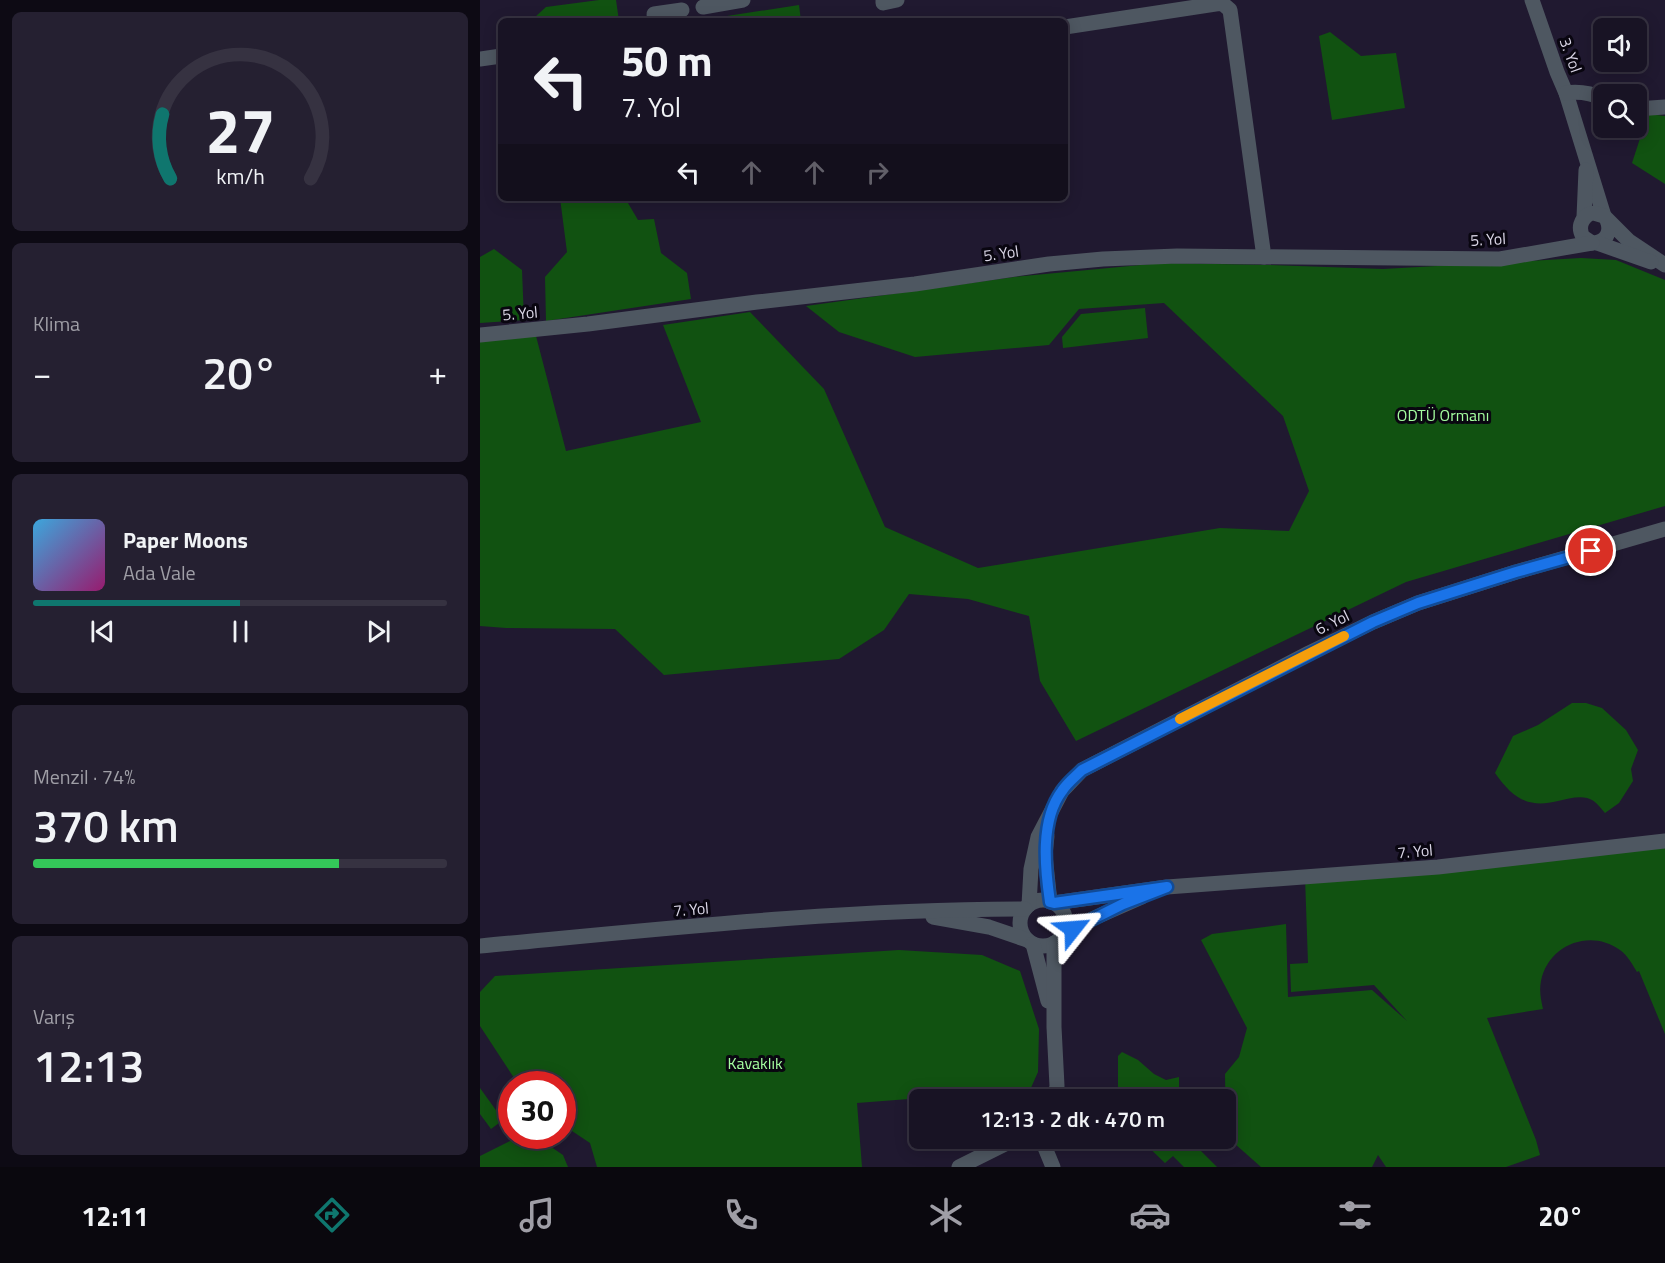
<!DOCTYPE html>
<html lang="tr">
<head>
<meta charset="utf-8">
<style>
  body { margin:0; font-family:"Titillium Web",sans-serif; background:#252031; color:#f1f3f6; height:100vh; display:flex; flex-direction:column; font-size:22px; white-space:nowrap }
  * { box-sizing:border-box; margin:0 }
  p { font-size:20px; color:#9f9ea6 }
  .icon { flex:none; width:33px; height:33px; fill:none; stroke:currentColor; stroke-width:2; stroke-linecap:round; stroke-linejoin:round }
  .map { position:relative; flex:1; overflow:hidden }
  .sheet { display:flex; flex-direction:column; gap:12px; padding:12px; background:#0d0a14; width:480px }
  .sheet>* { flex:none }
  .banner { position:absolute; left:18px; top:18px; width:570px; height:183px; border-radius:9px; box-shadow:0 3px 15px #0003,0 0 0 2px #363241; background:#181324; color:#f1f3f6; overflow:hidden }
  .fabs { position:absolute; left:1113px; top:18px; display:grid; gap:12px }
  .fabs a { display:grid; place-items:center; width:54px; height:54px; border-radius:9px; background:#181324; box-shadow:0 3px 15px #0003,0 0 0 2px #363241; font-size:30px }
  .speed { position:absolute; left:18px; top:1071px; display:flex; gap:12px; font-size:30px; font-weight:700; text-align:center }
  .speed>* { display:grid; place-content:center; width:78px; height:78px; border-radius:50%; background:#181324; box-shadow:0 3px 15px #0003,0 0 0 2px #363241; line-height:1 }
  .speed .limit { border:9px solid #d22; background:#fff; color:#111 }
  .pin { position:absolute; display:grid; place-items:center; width:51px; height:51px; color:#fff; margin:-26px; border:3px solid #fff; border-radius:50%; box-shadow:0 2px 6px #0007 }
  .me { position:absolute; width:66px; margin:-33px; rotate:62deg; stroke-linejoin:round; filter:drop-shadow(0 0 4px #0008) }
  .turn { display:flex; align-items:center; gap:21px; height:126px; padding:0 24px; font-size:27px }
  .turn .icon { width:78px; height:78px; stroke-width:2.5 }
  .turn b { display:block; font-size:42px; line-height:51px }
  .lanes { display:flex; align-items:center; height:57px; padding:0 24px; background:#0003; justify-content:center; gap:30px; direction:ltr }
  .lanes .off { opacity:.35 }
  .big { font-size:45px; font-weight:600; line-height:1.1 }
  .sheet .card { flex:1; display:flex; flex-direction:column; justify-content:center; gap:9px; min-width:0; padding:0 21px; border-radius:9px; background:#252031 }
  .sheet .dial { align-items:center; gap:0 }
  .dial svg { height:156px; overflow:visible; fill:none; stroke:#363241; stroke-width:7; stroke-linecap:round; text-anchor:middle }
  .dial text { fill:#f1f3f6; stroke:none }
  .song { display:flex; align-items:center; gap:18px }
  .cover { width:72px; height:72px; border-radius:9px; background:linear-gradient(135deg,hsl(200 70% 55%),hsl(320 70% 35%)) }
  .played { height:6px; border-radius:3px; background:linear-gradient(90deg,#0f766e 50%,#363241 50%) }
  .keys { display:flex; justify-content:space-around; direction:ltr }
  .heat { display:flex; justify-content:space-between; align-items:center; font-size:33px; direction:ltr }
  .charge { height:9px; border-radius:4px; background:linear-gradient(90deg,#34c759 74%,#363241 0) }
  .trip { position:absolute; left:429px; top:1089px; width:327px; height:60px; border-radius:9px; background:#181324; box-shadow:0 3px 15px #0003,0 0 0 2px #363241; font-weight:600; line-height:60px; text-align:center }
  .menu { display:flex; height:96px; justify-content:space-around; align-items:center; background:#0a080e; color:#9f9ea6 }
  .menu .icon { width:42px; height:42px }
  .menu .on { color:#0f766e }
  .menu b { font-size:27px; color:#f1f3f6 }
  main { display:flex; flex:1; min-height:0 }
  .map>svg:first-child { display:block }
  .green { fill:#115211 }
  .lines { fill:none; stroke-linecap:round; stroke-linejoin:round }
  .minor { stroke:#4e5761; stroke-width:15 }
  .route-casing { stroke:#114b97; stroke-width:15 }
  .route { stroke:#1a73e8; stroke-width:10 }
  .slow { stroke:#f59e0b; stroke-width:10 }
  .labels { text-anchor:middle; stroke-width:6; stroke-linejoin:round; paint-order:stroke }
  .street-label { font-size:16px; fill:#dad6e6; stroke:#090610 }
  .park-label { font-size:16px; fill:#a4fe9f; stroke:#090610 }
</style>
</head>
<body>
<main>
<section class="sheet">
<div class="card dial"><svg viewBox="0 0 100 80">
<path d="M14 69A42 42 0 1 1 86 69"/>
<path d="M14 69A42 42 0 0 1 10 36" stroke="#0f766e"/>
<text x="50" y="56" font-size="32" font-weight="700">27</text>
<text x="50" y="72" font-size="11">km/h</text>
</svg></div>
<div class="card"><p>Klima</p>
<div class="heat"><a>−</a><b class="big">20°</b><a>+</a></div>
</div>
<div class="card">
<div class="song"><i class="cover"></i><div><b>Paper Moons</b><p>Ada Vale</p></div></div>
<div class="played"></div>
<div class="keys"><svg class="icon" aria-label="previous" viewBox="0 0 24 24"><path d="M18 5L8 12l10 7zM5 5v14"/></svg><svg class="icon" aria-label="pause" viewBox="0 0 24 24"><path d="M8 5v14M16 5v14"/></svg><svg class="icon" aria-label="next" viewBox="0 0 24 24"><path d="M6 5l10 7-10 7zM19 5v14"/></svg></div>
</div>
<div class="card"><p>Menzil · 74%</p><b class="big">370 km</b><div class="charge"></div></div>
<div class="card"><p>Varış</p><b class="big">12:13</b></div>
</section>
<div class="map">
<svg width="1185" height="1167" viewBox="0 0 1185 1167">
  <rect width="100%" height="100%" fill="#201930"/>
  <g class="green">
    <path d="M119,0h17l3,21h-85v-3l12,-11z"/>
    <path d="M319,5l2,16h-86l-1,-3z"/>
    <path d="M850,32l31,24 35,-3 9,55 -73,12 -13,-84z"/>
    <path d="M1168,114l17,2v68l-33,-21z"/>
    <path d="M80,198h65l13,22 16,-1 7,34 26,20 4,26 -145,22 -1,-44 22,-25z"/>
    <path d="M14,249l28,21 2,50 -44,3v-66z"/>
    <path d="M1101,258l35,2 49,20v226l-259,76 -330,159 -36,-60 -11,-65 -61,-17 -59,-5 -25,36 -45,29 -175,16 -49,-46 -109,-1 -26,-2v-286l56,-4 30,115 135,-29 -38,-97 87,-13 74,77 61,138 93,41 242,-40 69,3 20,-40 -26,-75 -119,-113 -85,6 -30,36 -134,12 -76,-25 -33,-26 208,-29 148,-14 108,2 113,4z"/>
    <path d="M665,308l3,30 -85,10 -1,-11 19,-23z"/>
    <path d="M1092,703h14l16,5 24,22 12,20 -7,19 2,12 -14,22 -14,10c-5,-6 -10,-13 -18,-15 -9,-2 -20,1 -29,3 -31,8 -46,-4 -63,-28l18,-37 25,-11z"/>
    <path d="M1185,841v193l-26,-63 -2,1c-5,-8 -9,-16 -17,-22 -30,-22 -72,-5 -79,31 -2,10 0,19 2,28l-56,9 49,122 4,15 -34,12h-120l-8,-12 -6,12h-111l-35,-31 -1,-62 14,-17 8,-29 -46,-88 11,-6 74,-10 2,73 84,-7 35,31 -33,-36 -83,7 -1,-28 18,-1 -3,-86z"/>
    <path d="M419,950l83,5 38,16 19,58 -1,43 -12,27 -77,1 -1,-4 -91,7 5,64h-265l-7,-24 -27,-18 -1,-41h-44l-38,-58v-34l15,-16z"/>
    <path d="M642,1052l16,8 16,14 12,6 13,-3v22h-61v-43z"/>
    <path d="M0,1088l23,32 -12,9 -11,-15z"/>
    <path d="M40,1136h15l28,19 5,12h-88v-11z"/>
    <path d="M660,1139h40v6h5v2l13,-2v3l19,19h-33l-11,-11 -8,7z"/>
  </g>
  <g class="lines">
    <g class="minor">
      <path d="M403,0v3l14,-3"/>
      <path d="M1052,0l25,72 9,21 38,123"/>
      <path d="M223,7l40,-7"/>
      <path d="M175,21l-1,-7 28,-4"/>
      <path d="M585,27l157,-24 8,7 34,247"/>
      <path d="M0,59l21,-3"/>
      <path d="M1086,93c14,-2 25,0 38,6"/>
      <path d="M1156,109l29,-2"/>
      <path d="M1104,217l2,-47"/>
      <path d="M1127,220c5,12 -1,23 -15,23l-9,-6c-5,-9 -3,-17 6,-23l5,-1 10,3 25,25 36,24"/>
      <path d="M1117,243l54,19"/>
      <path d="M0,335l108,-11 169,-22 158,-18 134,-20 54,-5 74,-3 323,3 92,-16"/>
      <path d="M567,836l-2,19 5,47"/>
      <circle cx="563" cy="923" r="23"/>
      <path d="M574,903l113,-16 271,-20 227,-26"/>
      <path d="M549,905l2,-36 7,-32 24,-46 20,-21 227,-117 64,-31 45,-19 98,-31 149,-43"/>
      <path d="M453,917l56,10 38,13"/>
      <path d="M582,936l23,-14 57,-25"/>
      <path d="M553,944l15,57"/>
      <path d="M0,946c181,-17 363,-37 545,-37"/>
      <path d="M574,1100l3,-14 -3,-59v-84"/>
      <path d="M561,1138l12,29"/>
      <path d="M479,1167l50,-25 11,-4"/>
    </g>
  </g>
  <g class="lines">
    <g class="route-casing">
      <path id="route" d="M593,929l50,-25 44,-17 -113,16 -4,-1c-5,-34 -10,-82 12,-111 5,-8 13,-14 20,-21l291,-148 45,-19 98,-31 75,-21"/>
    </g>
    <use href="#route" class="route"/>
    <path class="slow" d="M700,719l164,-83"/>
  </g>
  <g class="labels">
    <g class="street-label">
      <text transform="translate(1091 55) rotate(70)" y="6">3. Yol</text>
      <text transform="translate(1008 239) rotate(-3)" y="6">5. Yol</text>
      <text transform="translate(521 253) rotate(-8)" y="6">5. Yol</text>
      <text transform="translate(40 313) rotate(-5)" y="6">5. Yol</text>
      <text transform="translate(852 622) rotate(-26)" y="6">6. Yol</text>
      <text transform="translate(935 851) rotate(-5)" y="6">7. Yol</text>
      <text transform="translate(211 909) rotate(-5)" y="6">7. Yol</text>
    </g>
    <g class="park-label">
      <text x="963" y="421">ODTÜ Ormanı</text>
      <text x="275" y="1069">Kavaklık</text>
    </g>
  </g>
</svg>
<div class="fabs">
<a><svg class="icon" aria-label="sound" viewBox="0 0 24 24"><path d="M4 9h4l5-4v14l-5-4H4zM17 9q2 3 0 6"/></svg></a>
<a><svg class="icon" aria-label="search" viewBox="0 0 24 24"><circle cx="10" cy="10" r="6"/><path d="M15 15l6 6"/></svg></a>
</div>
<div class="speed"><div class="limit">30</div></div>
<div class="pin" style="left:1111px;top:551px;background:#d93025"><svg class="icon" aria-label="arrive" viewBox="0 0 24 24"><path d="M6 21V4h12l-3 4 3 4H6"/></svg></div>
<svg class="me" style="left:593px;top:929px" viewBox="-20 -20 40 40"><path d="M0-17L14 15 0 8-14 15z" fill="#1a73e8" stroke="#fff" stroke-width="4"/></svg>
<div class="trip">12:13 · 2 dk · 470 m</div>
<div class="banner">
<div class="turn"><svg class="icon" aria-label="left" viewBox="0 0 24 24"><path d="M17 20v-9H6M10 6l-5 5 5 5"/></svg><div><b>50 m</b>7. Yol</div></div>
<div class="lanes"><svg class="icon" aria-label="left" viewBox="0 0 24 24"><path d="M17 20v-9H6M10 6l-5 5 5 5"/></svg><svg class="icon off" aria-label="ahead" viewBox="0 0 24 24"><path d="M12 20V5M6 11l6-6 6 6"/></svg><svg class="icon off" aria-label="ahead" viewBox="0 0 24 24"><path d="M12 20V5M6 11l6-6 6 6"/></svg><svg class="icon off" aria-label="right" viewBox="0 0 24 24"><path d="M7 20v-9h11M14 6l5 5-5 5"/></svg></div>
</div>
</div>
</main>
<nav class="menu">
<b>12:11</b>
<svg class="icon on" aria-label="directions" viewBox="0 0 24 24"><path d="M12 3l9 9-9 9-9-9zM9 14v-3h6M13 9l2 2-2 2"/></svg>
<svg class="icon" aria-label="music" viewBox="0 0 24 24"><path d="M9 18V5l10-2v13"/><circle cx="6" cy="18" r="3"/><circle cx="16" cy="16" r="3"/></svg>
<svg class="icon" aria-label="phone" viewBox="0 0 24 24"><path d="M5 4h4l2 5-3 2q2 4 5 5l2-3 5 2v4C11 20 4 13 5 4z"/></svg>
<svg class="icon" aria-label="climate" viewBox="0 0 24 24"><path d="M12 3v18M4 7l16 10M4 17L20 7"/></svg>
<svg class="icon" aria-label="car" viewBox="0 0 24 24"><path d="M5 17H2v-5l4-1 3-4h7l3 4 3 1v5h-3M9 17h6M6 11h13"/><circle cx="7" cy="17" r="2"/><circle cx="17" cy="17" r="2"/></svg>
<svg class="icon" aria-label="filters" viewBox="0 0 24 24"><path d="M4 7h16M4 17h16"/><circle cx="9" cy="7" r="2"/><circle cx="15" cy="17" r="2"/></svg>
<b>20°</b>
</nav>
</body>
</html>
